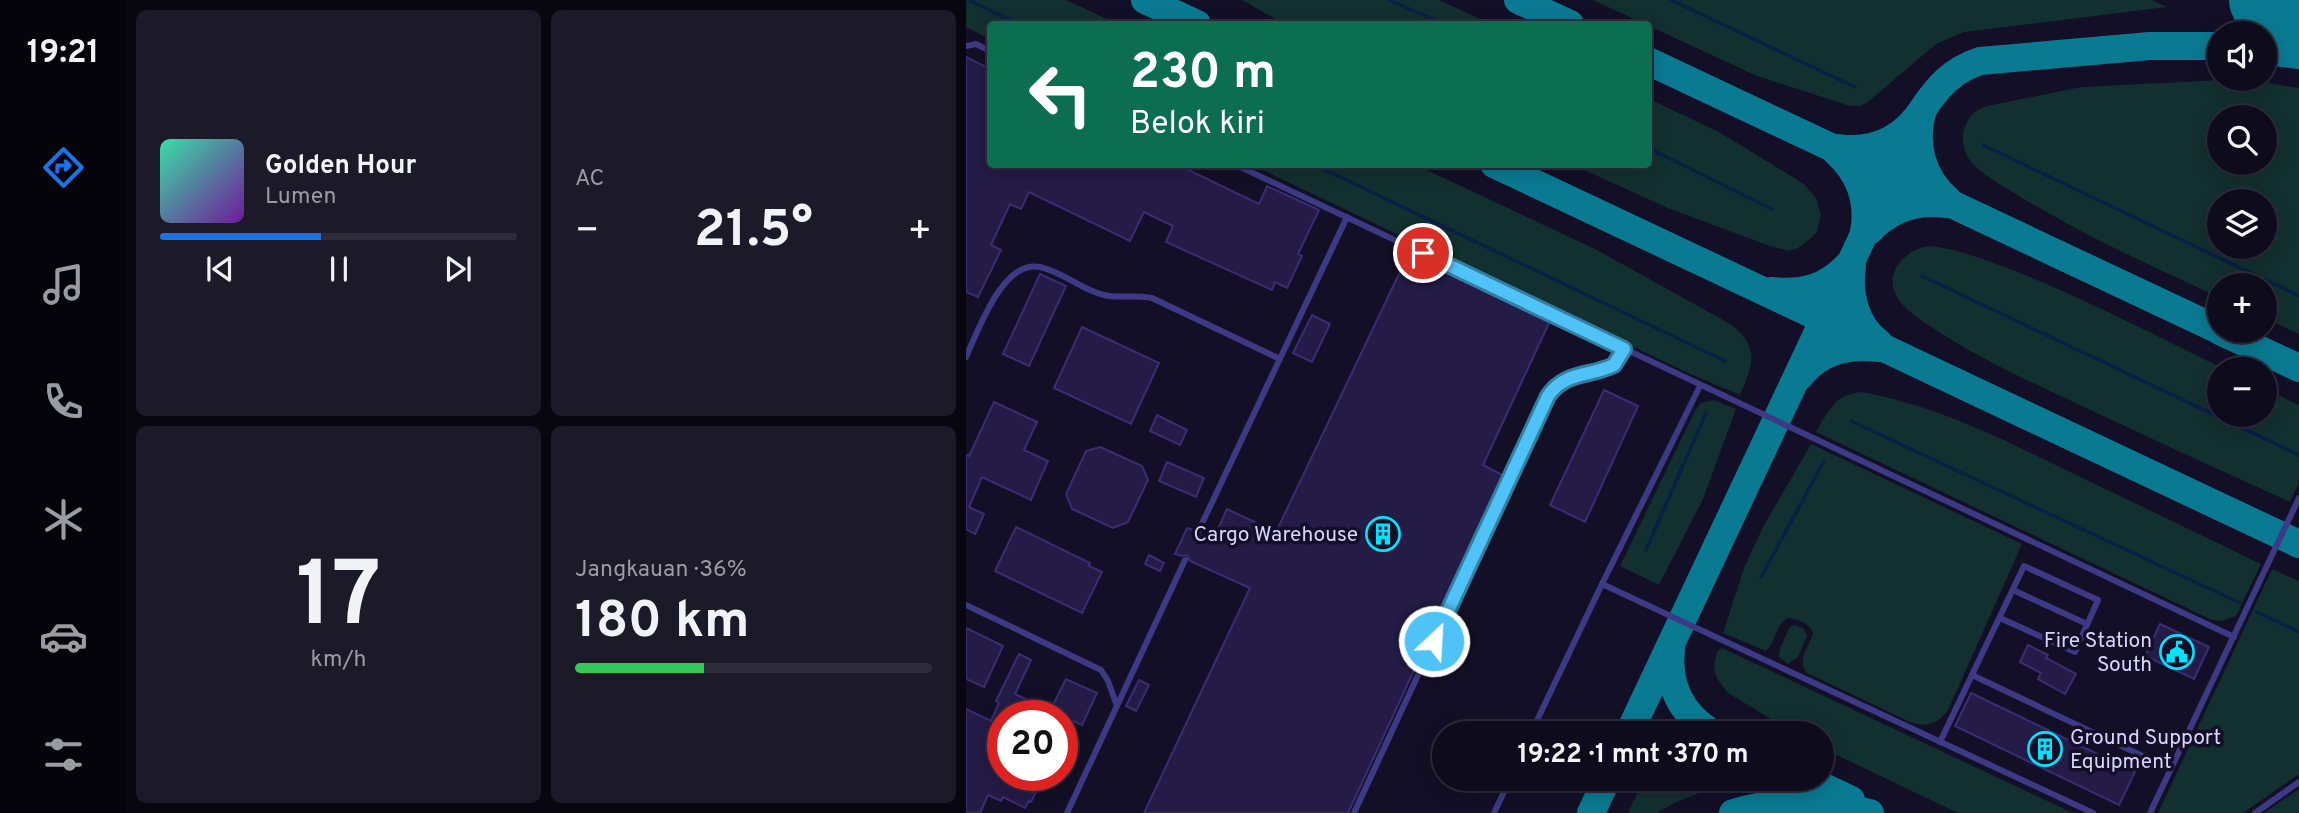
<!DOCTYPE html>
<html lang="id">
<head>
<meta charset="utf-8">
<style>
  body { margin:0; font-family:Overpass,sans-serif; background:#1c1929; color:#f1f3f6; height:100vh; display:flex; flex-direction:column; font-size:26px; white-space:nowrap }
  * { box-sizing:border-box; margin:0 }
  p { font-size:23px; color:#9b9ba3 }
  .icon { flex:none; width:38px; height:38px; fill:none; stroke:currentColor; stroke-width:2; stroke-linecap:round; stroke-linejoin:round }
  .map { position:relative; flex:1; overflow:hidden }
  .panel { display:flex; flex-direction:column; gap:10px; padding:10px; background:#08060f; width:840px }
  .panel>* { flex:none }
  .banner { position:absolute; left:21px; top:21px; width:665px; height:147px; border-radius:7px; box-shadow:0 4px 18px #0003,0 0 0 2px #2e2b3b; background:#0b6e4f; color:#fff; overflow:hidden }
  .controls { position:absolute; left:1241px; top:21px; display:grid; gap:14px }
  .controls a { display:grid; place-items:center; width:70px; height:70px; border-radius:50%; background:#0e0b1c; box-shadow:0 4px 18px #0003,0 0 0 2px #2e2b3b; font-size:35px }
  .speed { position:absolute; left:21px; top:700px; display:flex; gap:14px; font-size:35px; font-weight:700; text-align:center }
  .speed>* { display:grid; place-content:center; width:91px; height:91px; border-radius:50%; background:#0e0b1c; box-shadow:0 4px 18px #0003,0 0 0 2px #2e2b3b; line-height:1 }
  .speed .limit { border:10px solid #d22; background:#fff; color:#111 }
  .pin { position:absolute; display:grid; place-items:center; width:60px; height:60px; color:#fff; margin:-30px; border:4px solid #fff; border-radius:50%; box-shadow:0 2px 7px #0007 }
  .me { position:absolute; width:77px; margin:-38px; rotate:25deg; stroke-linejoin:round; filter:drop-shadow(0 0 5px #0008) }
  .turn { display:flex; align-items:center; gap:24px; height:147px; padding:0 28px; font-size:32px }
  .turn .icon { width:91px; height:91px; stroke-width:2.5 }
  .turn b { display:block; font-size:49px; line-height:60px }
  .big { font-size:52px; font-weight:700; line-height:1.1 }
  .panel .tile { flex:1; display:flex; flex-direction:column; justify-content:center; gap:10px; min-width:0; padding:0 24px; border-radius:10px; background:#1c1929 }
  .panel .dial { align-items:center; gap:0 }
  .dial b { font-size:91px; line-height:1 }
  .song { display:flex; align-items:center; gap:21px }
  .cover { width:84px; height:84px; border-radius:10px; background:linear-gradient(135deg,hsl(160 70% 55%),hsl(280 70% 35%)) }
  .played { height:7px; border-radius:4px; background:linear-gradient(90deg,#1a73e8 45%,#2e2b3b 45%) }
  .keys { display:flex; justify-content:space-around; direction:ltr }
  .heat { display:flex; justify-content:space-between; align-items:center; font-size:38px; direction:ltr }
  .charge { height:10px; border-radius:5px; background:linear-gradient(90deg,#34c759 36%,#2e2b3b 0) }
  .panel .tiles { flex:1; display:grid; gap:10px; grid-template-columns:repeat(2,1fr) }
  .trip { position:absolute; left:466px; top:721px; width:402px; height:70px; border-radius:35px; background:#0e0b1c; box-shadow:0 4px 18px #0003,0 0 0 2px #2e2b3b; font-weight:700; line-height:70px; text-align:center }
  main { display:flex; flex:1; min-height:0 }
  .menu { display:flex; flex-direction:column; width:126px; justify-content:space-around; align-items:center; background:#06040b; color:#9b9ba3 }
  .menu .icon { width:49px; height:49px }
  .menu .on { color:#1a73e8 }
  .menu b { font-size:32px; color:#f1f3f6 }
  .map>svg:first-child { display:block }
  .green { fill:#12302f; fill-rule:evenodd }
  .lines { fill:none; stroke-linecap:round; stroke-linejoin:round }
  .stream { stroke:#0a1f44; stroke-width:3.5 }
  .taxiway { stroke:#0a7a92; stroke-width:28 }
  .runway { stroke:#0a7a92; stroke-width:72 }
  .building { fill:#241b47; stroke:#3b2d73; stroke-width:2 }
  .service { stroke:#3d3a85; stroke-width:6 }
  .route-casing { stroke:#337fa1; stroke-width:18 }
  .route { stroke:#4fc3f7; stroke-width:12 }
  .labels { text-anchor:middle; stroke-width:7; stroke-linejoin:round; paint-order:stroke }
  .poi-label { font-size:21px; fill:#d9d4ff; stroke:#130f26; text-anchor:end }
</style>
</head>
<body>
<main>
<nav class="menu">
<b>19:21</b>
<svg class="icon on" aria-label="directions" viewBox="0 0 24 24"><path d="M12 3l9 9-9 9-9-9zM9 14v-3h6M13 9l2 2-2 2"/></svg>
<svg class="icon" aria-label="music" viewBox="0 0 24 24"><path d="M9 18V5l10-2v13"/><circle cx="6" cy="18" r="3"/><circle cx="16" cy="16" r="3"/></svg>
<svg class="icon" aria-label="phone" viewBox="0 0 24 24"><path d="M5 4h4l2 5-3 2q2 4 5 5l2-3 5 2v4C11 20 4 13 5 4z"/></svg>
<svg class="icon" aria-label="climate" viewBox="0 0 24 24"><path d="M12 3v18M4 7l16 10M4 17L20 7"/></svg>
<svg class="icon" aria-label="car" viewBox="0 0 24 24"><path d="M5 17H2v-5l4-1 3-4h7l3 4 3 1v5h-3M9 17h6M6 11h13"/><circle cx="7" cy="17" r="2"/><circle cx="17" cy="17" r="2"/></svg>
<svg class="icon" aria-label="filters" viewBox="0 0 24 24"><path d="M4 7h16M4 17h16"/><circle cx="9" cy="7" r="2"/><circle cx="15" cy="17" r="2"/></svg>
</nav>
<section class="panel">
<div class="tiles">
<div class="tile">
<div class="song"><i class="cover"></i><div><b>Golden Hour</b><p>Lumen</p></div></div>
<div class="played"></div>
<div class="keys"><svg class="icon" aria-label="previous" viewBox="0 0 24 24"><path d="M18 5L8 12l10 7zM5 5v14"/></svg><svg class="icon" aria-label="pause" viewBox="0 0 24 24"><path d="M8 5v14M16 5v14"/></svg><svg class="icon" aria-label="next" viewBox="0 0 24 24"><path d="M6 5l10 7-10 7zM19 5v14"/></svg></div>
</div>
<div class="tile"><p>AC</p>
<div class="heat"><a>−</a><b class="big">21.5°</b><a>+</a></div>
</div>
<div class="tile dial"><b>17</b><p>km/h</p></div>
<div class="tile"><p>Jangkauan · 36%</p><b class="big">180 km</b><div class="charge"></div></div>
</div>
</section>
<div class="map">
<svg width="1333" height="813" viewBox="0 0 1333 813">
  <rect width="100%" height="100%" fill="#130f26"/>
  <g class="green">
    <path d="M0,0h100l52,24h-128v15l-24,-12z"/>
    <path d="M276,0h197l52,24h-207z"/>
    <path d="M627,0h559l15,7 -203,25 -28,12 -68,58 -8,4h-10l-93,-30z"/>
    <path d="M1277,79l56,9v246l-34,-16 -1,-33h-45v12c-68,-31 -136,-62 -200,-101 -16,-10 -35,-20 -48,-34 -7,-10 -11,-23 -6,-35 4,-12 11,-17 22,-21l94,-19zM1253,117h45v46h-45zM1253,201h45v46h-45z"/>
    <path d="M683,99l70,33 85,52 12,14 5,17 -4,16 -6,7 -13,10 -9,3 -19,-5 -102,-38 -95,-43 75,-1z"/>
    <path d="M286,165h164l179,84 137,76c28,23 21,40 8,70l-54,-23z"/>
    <path d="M962,246c27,2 52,12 77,21 75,29 147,67 219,102h-5v46h45l1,-26 34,16v77l-9,20c-75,-34 -149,-68 -223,-103 -45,-21 -90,-42 -131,-69 -12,-8 -25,-16 -34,-26 -23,-25 -1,-53 26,-58z"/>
    <path d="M895,392c75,13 146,49 213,82 63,30 125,60 187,90l-25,52 -15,5 -9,-1 -396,-188c13,-22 18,-37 45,-40z"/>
    <path d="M748,400l22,9 -33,90 -44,86 -39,-19 76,-157 5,-6z"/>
    <path d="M845,444l211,100 -73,164c-9,15 -22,20 -39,14l-103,-49c-11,-13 2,-26 6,-40 -4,-10 -15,-14 -25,-15 -13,6 -12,24 -22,33l-43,-18 21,-65 19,-41z"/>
    <path d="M1306,569l27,12v193l-56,39h-85z"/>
    <path d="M828,625l9,3 4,8 -9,21 -10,7 -9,-7 1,-8 9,-21z"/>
    <path d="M756,648l351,165h-115l-136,-65v-15h-28l-66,-40 -10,-13 -3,-7 -1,-8 4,-15z"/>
    <path d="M678,779h78l-5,7 -43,17 -17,10h-29z"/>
    <path d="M1333,789v24h-35z"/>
  </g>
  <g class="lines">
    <g class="stream">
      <path d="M2,0l51,24"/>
      <path d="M423,0l55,24"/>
      <path d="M705,0l184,87"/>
      <path d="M1017,145l316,151"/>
      <path d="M682,148l124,61"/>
      <path d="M347,164l412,197"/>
      <path d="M360,171l12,-7"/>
      <path d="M956,276l377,179"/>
      <path d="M885,421l389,182"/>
      <path d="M680,550l60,-137"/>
      <path d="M795,577l63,-116"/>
      <path d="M1291,612l42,20"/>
    </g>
    <g class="taxiway">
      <path d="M179,0l52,24"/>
      <path d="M552,0l52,24"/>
      <path d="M1298,51l35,4"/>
      <path d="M682,61l571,269"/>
      <path d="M872,148c36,5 65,-9 85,-39 -10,34 -2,68 25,91"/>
      <path d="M870,152c23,20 34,49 28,80"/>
      <path d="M528,164l805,380"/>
      <path d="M903,231c21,-22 47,-31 77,-27"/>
      <path d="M886,266c-4,29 3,59 27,77"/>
      <path d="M805,291c31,3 55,-2 77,-26"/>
      <path d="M1254,331l79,37"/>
      <path d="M834,376c19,-25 49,-32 79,-28"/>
      <path d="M705,649c-4,36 10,65 41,84"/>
      <path d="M663,733l294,-624c15,-23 30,-39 57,-48l170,-15h69"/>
      <path d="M841,779l44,21"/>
      <path d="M625,813l16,-34"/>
      <path d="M767,813c45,-14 92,-11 137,0"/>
    </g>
    <path class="runway" d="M1299,0l34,16"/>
  </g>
  <g class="building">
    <path d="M0,57l24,12v95h169l8,4 2,-4h7l83,40 8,-18 52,24 -21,44 4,2 -15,32 -12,-6 -3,8 -106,-48 7,-16 -29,-14 -14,29 -101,-49 -8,17 -11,-5 -19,41 10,5 -23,47 -12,-5z"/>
    <path d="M442,255l142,66 -67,144 21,11 -156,337h-204l106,-225 -60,-27 -3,-6 -6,1 -6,-2 12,-26 6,2 2,7 8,-2 10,5 14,-31 49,23z"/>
    <path d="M74,274l26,12 -37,80 -26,-12z"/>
    <path d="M346,315l18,9 -18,38 -19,-9z"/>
    <path d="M116,327l77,36 -28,61 -77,-36z"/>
    <path d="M638,390l34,16 -53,116 -35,-17z"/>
    <path d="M28,402l43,20 -13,28 24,11 -17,39 -49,-23 -13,30 15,7 -9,20 -9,-5v-74l3,1z"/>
    <path d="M191,415l30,15 -7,15 -30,-14z"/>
    <path d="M134,447l42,19 6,14 -20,42 -15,6 -41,-19 -6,-15 20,-43z"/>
    <path d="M201,462l37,16 -8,19 -37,-16z"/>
    <path d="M50,527l74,36 -1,3 13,6 -20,41 -87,-42z"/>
    <path d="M183,555l15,8 -4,8 -15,-7z"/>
    <path d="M1194,624l49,23 -15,32 -49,-23z"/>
    <path d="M0,628l37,18 -19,41 -18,-8z"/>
    <path d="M1062,645l20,10 -2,3 30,16 -11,20 -27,-15 3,-6 -21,-11z"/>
    <path d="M53,654l12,6 -16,34 35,17 16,-32 31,14 -15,32 -20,-9h-59v59h34l6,3 -12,24 -2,-1 -4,7 -22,-11 -2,4 -13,-6 -8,18h-14v-104l25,12 8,-18 -3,-2z"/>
    <path d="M173,680l10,5 -13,26 -10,-5z"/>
    <path d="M1005,693l164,79 -16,33 -164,-79z"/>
  </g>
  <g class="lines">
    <g class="service">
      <path d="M0,46l10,-2 14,7"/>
      <path d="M268,164l1000,473"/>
      <path d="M0,357c12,-26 37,-98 74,-90 23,5 42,23 64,28 16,4 32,-1 48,3l128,61"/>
      <path d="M232,532l149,-315"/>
      <path d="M636,584l98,-198"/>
      <path d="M1047,590l74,34"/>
      <path d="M0,605l135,65 7,11 9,25"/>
      <path d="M1006,675l198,94"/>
      <path d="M565,733l71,-149 491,229"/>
      <path d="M974,742l84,-176 74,34 -23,52 -75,-34"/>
      <path d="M101,813l118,-253"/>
      <path d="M388,813l194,-418c17,-24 41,-18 65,-30l11,-16"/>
      <path d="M528,813l16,-34"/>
      <path d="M1184,813l149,-315"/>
      <path d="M1289,813l44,-31"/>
    </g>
  </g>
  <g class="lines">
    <g class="route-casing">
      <path id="route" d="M457,253l201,96 -10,16c-25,12 -49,6 -66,31l-114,245"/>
    </g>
    <use href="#route" class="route"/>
  </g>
  <defs>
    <g id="building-ring" transform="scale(1.75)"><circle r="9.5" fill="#130f26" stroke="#00e5ff" stroke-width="1.5"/><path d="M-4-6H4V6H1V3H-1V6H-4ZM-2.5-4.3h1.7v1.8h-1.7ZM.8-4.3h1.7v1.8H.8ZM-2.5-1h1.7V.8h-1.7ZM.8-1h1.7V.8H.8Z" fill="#00e5ff"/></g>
    <g id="civic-ring" transform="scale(1.75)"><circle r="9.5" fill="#130f26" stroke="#00e5ff" stroke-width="1.5"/><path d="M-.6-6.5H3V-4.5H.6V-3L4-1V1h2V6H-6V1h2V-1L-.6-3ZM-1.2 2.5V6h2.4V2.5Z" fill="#00e5ff"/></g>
  </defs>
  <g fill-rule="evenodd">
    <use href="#building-ring" x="417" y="534"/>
    <use href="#civic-ring" x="1211" y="652"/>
    <use href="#building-ring" x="1079" y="749"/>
  </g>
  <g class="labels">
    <g class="poi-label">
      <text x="392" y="541">Cargo Warehouse</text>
      <text x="1186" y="647">Fire Station<tspan x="1186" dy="24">South</tspan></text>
      <text x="1104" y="744" text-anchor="start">Ground Support<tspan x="1104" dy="24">Equipment</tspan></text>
    </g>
  </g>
</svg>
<div class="controls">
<a><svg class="icon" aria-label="sound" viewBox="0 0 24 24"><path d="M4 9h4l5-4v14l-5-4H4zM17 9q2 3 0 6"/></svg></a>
<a><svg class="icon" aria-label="search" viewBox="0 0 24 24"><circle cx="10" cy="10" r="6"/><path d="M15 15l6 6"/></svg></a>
<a><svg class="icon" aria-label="layers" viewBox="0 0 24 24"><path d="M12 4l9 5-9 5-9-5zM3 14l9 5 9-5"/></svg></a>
<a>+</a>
<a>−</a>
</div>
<div class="speed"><div class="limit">20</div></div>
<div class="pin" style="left:457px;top:253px;background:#d93025"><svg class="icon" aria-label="arrive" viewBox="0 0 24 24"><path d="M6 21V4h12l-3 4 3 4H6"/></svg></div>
<svg class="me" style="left:468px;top:641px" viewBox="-20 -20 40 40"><circle r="17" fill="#4fc3f7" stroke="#fff" stroke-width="3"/><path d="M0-11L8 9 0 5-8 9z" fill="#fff"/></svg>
<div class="trip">19:22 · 1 mnt · 370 m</div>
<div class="banner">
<div class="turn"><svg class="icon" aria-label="left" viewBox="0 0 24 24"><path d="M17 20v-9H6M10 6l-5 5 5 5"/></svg><div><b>230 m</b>Belok kiri</div></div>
</div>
</div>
</main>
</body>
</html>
